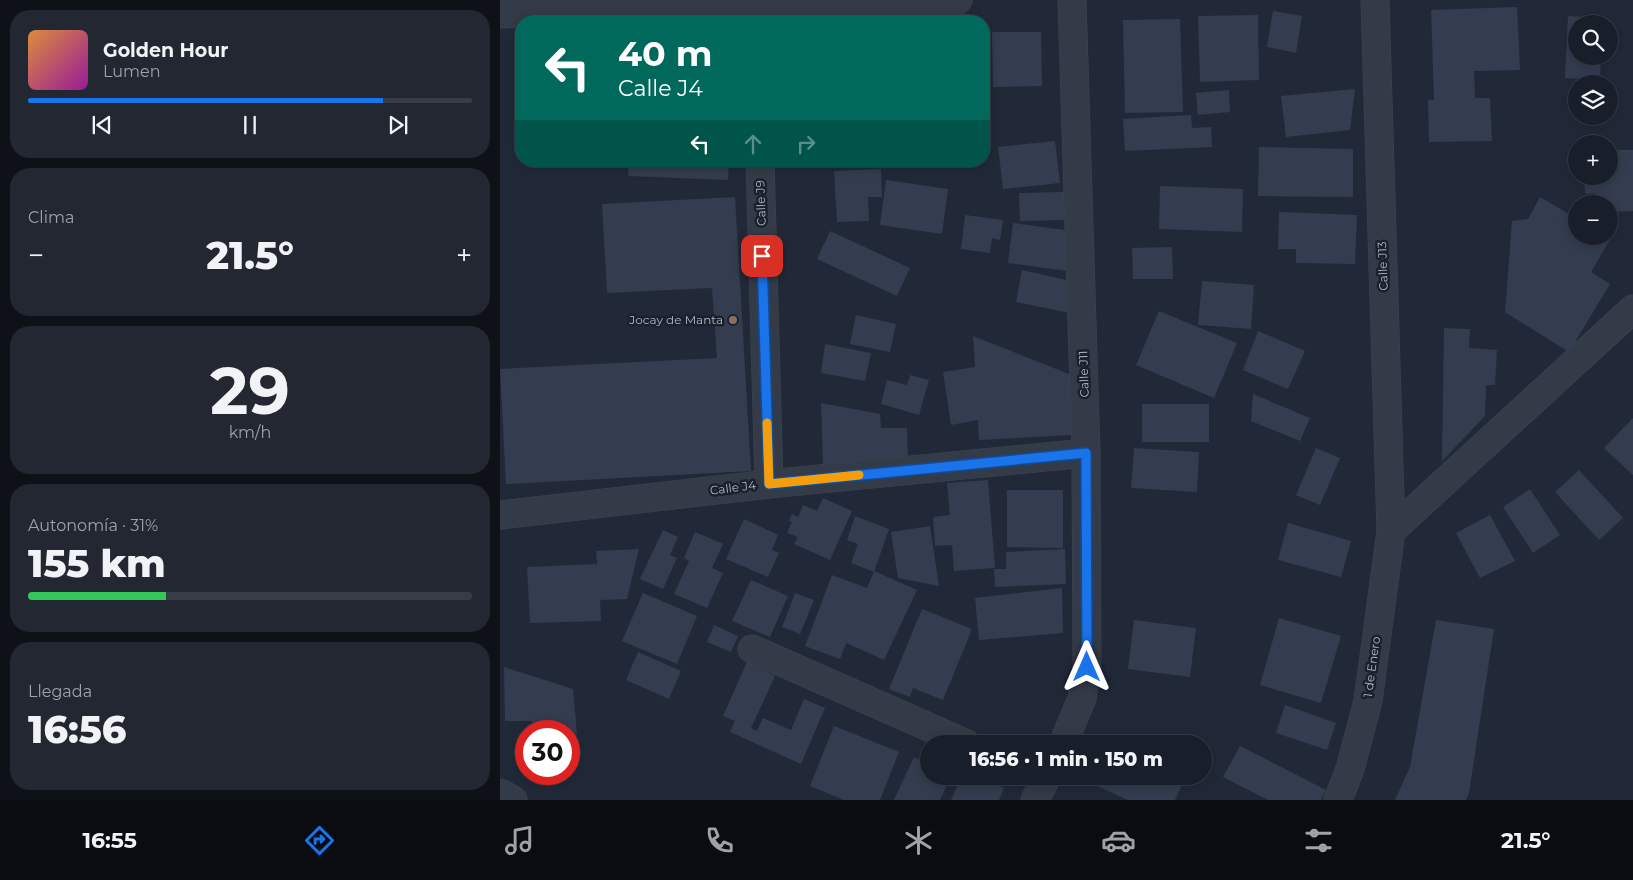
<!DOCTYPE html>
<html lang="es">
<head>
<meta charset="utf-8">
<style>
  body { margin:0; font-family:Montserrat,sans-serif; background:#222732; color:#f1f3f6; height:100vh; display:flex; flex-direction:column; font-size:19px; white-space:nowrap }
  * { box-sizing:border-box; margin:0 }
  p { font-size:16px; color:#9fa2a8 }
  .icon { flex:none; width:28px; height:28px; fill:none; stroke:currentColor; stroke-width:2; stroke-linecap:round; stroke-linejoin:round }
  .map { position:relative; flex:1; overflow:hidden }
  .panel { display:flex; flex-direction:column; gap:10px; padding:10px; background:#0e1117; width:500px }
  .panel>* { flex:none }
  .banner { position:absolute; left:15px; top:15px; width:475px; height:152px; border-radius:20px; box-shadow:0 2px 12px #0003,0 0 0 1px #373d47; background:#00695c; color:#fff; overflow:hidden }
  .tools { position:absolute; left:1068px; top:15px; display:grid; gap:10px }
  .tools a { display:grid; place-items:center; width:50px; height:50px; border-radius:50%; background:#191f2a; box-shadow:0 2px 12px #0003,0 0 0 1px #373d47; font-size:25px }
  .speed { position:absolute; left:15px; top:720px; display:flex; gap:10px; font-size:25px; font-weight:700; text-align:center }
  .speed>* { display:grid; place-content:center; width:65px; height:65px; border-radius:50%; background:#191f2a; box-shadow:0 2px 12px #0003,0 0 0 1px #373d47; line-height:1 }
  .speed .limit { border:8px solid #d22; background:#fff; color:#111 }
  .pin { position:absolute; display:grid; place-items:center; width:42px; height:42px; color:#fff; margin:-21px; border-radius:10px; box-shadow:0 2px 8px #0006 }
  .me { position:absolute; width:55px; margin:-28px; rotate:0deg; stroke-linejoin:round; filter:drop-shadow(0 0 4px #0008) }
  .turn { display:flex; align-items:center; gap:18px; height:105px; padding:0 20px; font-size:22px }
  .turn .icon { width:65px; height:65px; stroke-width:2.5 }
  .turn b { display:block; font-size:35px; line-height:42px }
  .lanes { display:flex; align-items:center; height:48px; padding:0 20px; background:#0003; justify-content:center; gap:25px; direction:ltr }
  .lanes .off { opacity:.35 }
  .big { font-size:38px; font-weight:800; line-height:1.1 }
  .panel .tile { flex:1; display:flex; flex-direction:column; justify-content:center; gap:8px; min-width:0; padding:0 18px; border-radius:20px; background:#222732 }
  .panel .dial { align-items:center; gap:0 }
  .dial b { font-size:65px; line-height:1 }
  .song { display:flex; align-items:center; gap:15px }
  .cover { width:60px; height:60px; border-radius:8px; background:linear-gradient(135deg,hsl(30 70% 55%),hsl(300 70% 35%)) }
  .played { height:5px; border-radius:2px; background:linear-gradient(90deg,#1a73e8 80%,#373d47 80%) }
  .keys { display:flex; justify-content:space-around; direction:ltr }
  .heat { display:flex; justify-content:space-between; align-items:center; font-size:28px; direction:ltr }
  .charge { height:8px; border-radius:4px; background:linear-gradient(90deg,#34c759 31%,#373d47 0) }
  .trip { position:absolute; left:420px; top:735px; width:292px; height:50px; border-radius:25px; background:#191f2a; box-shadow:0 2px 12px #0003,0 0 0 1px #373d47; font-weight:800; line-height:50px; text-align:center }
  .tabs { display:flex; height:80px; justify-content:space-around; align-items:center; background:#0a0c11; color:#9fa2a8 }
  .tabs .icon { width:35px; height:35px }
  .tabs .on { color:#1a73e8 }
  .tabs b { font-size:22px; color:#f1f3f6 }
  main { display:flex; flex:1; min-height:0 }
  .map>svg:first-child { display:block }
  .building { fill:#333d4f }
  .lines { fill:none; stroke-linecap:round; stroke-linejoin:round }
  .street-casing { stroke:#3e4452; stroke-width:29 }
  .street { stroke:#343b48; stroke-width:28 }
  .route-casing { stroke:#114b97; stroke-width:12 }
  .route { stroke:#1a73e8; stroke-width:9 }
  .slow { stroke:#f59e0b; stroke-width:9 }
  .education-dot { fill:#8d6e63; stroke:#1a212d; stroke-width:2 }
  .labels { text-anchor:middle; stroke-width:5; stroke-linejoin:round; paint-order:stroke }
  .street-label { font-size:12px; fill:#afb6c5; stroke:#1a212d }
  .poi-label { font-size:12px; fill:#afb6c5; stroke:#1a212d; text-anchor:end }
</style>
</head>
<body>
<main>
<section class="panel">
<div class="tile">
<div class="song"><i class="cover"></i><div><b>Golden Hour</b><p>Lumen</p></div></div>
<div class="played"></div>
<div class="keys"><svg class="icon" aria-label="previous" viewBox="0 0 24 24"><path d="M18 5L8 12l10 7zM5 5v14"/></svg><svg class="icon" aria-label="pause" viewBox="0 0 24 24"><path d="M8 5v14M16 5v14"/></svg><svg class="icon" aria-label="next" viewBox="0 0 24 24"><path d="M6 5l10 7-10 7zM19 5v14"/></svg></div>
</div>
<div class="tile"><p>Clima</p>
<div class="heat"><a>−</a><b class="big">21.5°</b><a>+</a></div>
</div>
<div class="tile dial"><b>29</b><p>km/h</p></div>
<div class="tile"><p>Autonomía · 31%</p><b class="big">155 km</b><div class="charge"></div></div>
<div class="tile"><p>Llegada</p><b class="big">16:56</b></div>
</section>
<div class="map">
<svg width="1133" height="800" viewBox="0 0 1133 800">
  <rect width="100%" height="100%" fill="#212938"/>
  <g class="building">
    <path d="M1017,7l3,63 -46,1 1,27h15l2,43 -63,1 -1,-42h6l-3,-90z"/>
    <path d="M773,11l29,5 -6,37 -29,-6z"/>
    <path d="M758,15l1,65 -59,2 -2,-66z"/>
    <path d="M1068,16l36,2 -1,6h-27v32h25l-1,24 -35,-2z"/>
    <path d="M680,19l3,93 -58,1 -2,-93z"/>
    <path d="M492,32h49l1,54 -49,1z"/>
    <path d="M855,89l-5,41 -64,7 -5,-41z"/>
    <path d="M729,90l1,22 -32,3 -2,-22z"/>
    <path d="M691,115l1,13 19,-1 1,20 -87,4 -2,-32z"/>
    <path d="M555,141l5,42 -57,6 -5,-42z"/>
    <path d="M759,147l94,2v48l-95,-1z"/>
    <path d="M1116,150h17v61l-24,1v-8h-14v-11l-10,1 -1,-18h25v-5h9z"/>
    <path d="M129,161h100l-1,19 -100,-4z"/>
    <path d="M324,161h34v1l-34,5z"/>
    <path d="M381,169l1,28h-14l1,24 -32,1 -3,-51z"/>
    <path d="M386,180l62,9 -6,45 -62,-9z"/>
    <path d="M660,186l83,3 -1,43 -83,-3z"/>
    <path d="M565,192l1,28 -46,1 -1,-28z"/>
    <path d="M235,197l16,274 -245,13 -6,-115 217,-11 -5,-70 -105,5 -5,-89z"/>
    <path d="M1040,197l36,21v18l35,2 -20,34 19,12 -41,68 -64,-40 7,-91 16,-2z"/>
    <path d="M779,212l78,3 -2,49 -59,-1v-14h-18z"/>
    <path d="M465,215l38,5 -3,20 -8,-2 -2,15 -29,-4z"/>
    <path d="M513,223l59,8 -5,40 -59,-8z"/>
    <path d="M330,231l80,37 -13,28 -80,-37z"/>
    <path d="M672,247l1,32h-40l-1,-31z"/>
    <path d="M522,270l54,12 -6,31 -54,-11z"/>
    <path d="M702,281l52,4 -3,44 -53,-4z"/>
    <path d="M659,311l78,32 -23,55 -78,-33z"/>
    <path d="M356,315l40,9 -6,28 -40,-8z"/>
    <path d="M944,328l26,1 -1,19 28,2 -2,35h-9l-1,31 -43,45z"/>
    <path d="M758,331l47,20 -17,38 -45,-19z"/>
    <path d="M473,336l101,40 -3,59 -92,5 -1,-20 -27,5 -8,-53 32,-5z"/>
    <path d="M325,344l46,9 -6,28 -44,-8z"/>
    <path d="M410,375l19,5 -10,35 -38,-11 6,-24 20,5z"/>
    <path d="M753,394l57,24 -10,23 -49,-20z"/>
    <path d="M321,403l59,11 1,14h26l1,34 -85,3z"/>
    <rect x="642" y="404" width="67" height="38"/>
    <path d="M1133,418v57l-29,-27z"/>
    <path d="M634,448l65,4 -2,40 -66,-4z"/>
    <path d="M816,448l24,10 -20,47 -24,-10z"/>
    <path d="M1079,470l44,48 -24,22 -44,-48z"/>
    <path d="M488,480l7,88 -41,3 -2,-26 -17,1 -2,-29 17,-2 -3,-32z"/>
    <path d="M1030,489l30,46 -27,18 -30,-46z"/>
    <path d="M507,490h56v58l-56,-1z"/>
    <path d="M323,498l29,13 -22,49 -36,-16 4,-7 -11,-4 5,-11 -3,-1 3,-7 6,3 5,-12 14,6z"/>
    <path d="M990,515l25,46 -35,17 -24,-45z"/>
    <path d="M355,516l34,13 -15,43 -23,-9 7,-19 -11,-4z"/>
    <path d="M244,519l34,16 -6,15 7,3 -11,24 -42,-18z"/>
    <path d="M788,523l63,18 -10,36 -63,-17z"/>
    <path d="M430,526l9,60 -41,-8 -7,-46z"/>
    <path d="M163,530l15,7 -8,18 7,3 -14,31 -23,-10z"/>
    <path d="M195,532l28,12 -11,24 11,5 -16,35 -33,-14 15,-33 -5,-3z"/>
    <path d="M139,549l-12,50 -27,1 1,21 -71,2 -3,-56 70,-3 -1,-13z"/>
    <path d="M565,549l1,35 -71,3 -1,-18h12v-17z"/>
    <path d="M374,571l43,19 -33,70 -38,-17 -6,16 -35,-13 27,-71 35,13z"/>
    <path d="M251,580l37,16 -18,41 -38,-16z"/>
    <path d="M562,588l1,45 -84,7 -4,-42z"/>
    <path d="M143,593l54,23 -20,48 -55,-23z"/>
    <path d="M295,593l19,7 -14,34 -18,-7z"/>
    <path d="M422,609l50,20 -29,71 -30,-12 -3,9 -21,-8z"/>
    <path d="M779,618l62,18 -20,67 -61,-18z"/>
    <path d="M634,620l62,8 -6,49 -62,-8z"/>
    <path d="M936,620l58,9 -25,164 -3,7h-71l15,-33z"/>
    <path d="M214,625l24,11 -7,16 -24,-10z"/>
    <path d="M138,652l43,19 -12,28 -43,-19z"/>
    <path d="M247,662l28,14 -24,52 6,3 6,-13 28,12 13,-31 21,9 -24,56 -71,-32 5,-11 -12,-5z"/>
    <path d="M4,667l69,22 4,45h-8v-3h-36l-1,-10h-27z"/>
    <path d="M785,705l51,18 -9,27 -51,-17z"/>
    <path d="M334,726l65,26 -19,48h-36l-34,-14z"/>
    <path d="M740,746l86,44 -5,10h-53l-45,-23z"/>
    <path d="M414,757l15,7v12h22l-11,24h-46z"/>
    <path d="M462,776h16l26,12 -5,12h-48z"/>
    <path d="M593,776h93l-11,24h-47l-38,-17z"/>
  </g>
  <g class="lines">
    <g class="street-casing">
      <g id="street">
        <path d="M0,14l458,-14"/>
        <path d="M260,161l9,323"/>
        <path d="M0,515l269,-31 317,-31"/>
        <path d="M891,531l242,-222"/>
        <path d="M252,649l215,95"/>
        <path d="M563,744l19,-46 5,-31 -1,-214 -14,-453"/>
        <path d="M0,793l13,7"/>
        <path d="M535,800l12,-24"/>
        <path d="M838,800l12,-31 18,-68 23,-170 -16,-531"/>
      </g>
    </g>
    <use href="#street" class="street"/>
  </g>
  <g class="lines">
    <g class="route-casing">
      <path id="route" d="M262,256l7,228 317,-31 1,214"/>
    </g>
    <use href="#route" class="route"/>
    <path class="slow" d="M267,423l2,61 90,-9"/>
  </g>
  <circle class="education-dot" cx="233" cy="320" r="5"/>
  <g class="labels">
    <g class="street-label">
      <text transform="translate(261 203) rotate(-92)" y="4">Calle J9</text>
      <text transform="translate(883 266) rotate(-92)" y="4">Calle J13</text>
      <text transform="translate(584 374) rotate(-92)" y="4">Calle J11</text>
      <text transform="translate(233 488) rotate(-7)" y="4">Calle J4</text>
      <text transform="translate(872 667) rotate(-82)" y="4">1 de Enero</text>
    </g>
    <g class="poi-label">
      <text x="223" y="324">Jocay de Manta</text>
    </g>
  </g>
</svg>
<div class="tools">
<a><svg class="icon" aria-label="search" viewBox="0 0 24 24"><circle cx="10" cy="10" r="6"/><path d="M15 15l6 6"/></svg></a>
<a><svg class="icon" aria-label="layers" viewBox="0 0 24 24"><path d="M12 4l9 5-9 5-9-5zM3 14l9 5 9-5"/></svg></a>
<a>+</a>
<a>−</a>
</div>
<div class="speed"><div class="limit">30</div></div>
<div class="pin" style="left:262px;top:256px;background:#d93025"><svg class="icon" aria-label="arrive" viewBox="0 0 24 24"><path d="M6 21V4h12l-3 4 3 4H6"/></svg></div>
<svg class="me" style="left:587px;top:667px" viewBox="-20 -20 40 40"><path d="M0-17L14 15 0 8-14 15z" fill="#1a73e8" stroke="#fff" stroke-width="4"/></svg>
<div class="trip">16:56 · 1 min · 150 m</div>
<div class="banner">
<div class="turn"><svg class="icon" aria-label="left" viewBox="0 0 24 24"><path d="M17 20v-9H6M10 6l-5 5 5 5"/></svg><div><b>40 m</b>Calle J4</div></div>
<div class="lanes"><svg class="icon" aria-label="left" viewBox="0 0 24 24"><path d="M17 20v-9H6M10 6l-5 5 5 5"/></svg><svg class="icon off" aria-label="ahead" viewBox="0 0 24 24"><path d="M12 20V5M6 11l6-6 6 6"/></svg><svg class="icon off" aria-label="right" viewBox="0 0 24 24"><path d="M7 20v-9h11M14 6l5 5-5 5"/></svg></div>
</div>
</div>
</main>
<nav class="tabs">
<b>16:55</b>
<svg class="icon on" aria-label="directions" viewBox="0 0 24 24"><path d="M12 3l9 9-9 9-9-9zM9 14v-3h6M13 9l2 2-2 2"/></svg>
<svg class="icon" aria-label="music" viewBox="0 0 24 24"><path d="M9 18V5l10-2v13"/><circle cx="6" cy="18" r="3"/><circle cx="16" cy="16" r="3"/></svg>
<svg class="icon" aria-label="phone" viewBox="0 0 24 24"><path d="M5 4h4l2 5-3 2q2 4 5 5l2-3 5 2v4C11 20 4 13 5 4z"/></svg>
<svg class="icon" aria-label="climate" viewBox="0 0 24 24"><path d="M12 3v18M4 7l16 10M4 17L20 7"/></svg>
<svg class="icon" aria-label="car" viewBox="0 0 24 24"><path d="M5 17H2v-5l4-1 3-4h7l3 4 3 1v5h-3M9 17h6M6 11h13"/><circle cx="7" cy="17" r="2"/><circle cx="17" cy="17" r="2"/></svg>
<svg class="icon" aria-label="filters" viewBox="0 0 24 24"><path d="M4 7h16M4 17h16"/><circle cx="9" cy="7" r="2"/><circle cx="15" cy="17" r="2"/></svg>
<b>21.5°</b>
</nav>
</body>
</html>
